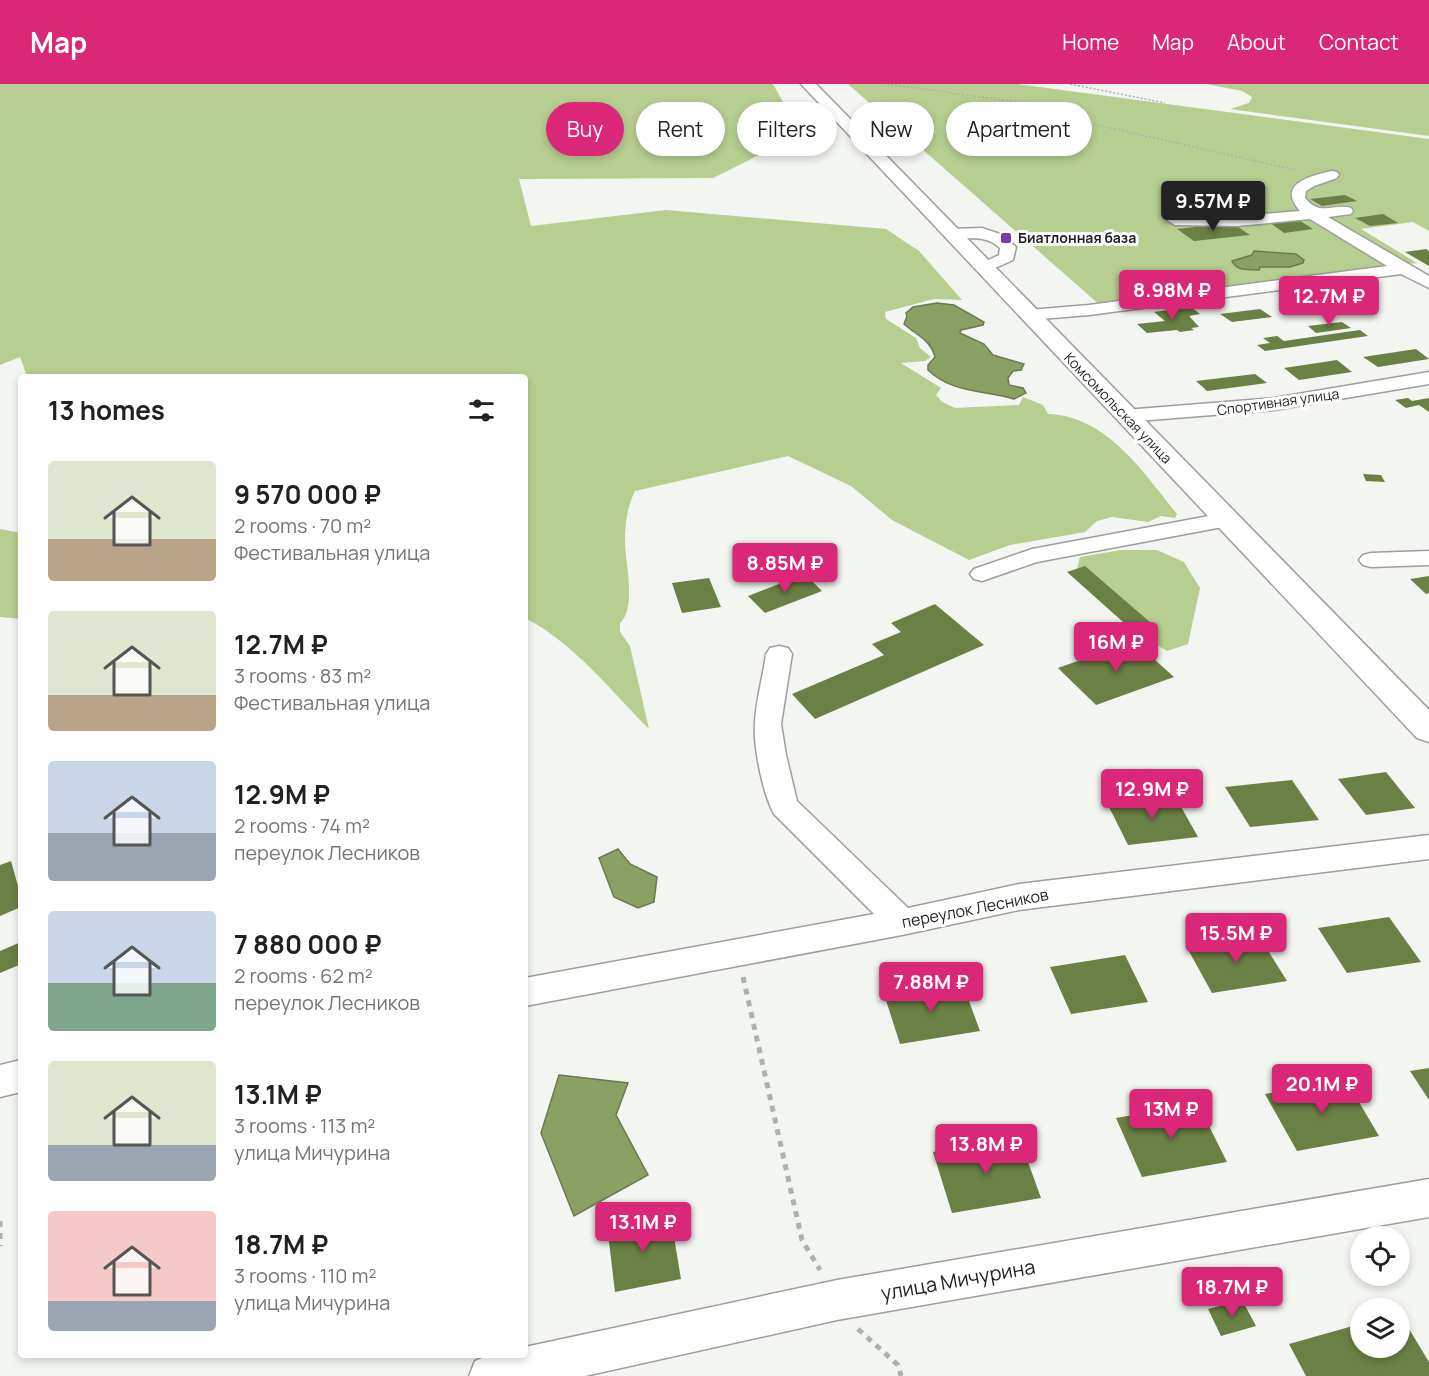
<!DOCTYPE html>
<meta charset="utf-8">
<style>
:root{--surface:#fff;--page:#f6f6f6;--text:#202124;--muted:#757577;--accent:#db2777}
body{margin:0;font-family:Manrope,sans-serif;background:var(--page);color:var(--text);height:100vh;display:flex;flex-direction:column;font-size:22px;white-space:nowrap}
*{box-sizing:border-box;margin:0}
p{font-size:20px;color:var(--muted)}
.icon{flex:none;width:33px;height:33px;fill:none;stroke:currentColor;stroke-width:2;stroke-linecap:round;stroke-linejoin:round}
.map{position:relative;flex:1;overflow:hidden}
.sheet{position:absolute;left:18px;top:290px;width:510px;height:984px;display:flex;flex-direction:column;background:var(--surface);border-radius:6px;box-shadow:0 3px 9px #0003}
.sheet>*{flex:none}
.top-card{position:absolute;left:546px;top:18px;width:570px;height:54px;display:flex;gap:12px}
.tools{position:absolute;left:1350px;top:1142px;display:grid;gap:12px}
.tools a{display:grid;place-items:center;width:60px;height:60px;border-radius:50%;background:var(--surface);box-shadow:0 3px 9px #0003;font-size:30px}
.price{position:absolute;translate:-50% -51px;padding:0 14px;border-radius:6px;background:var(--accent);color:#fff;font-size:20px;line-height:39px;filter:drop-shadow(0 2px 3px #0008)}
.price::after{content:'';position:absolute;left:50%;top:36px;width:18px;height:14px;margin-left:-9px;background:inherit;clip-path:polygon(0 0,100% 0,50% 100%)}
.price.active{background:#222;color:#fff}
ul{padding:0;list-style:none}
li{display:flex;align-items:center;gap:18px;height:150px;padding:0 30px}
li span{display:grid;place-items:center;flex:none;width:168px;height:120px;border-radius:6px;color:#555}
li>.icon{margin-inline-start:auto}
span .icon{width:72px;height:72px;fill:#fffc;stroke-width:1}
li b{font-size:26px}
h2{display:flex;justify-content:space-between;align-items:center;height:72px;padding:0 30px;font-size:26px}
.tag{padding:0 21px;border-radius:27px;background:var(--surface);box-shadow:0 3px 9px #0003;font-size:21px;line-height:54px}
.tag.active{background:var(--accent);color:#fff}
header{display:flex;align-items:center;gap:36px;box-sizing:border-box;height:84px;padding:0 30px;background:var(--accent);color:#fff}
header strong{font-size:28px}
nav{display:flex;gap:33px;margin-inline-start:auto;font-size:21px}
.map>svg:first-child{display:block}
</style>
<header>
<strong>Map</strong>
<nav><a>Home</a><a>Map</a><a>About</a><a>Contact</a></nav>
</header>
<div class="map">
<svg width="1429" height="1292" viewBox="0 0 1429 1292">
<rect width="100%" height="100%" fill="#f3f5f1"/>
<g fill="#b6ce90">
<path d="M0,0H773L801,50L713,94L519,95L531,142L666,126L886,145L919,167L962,216L934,215L885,228L886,235L916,254L920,264L931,273L925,277L901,279L941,304L936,311L942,318L955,324L1019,321L1023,313L1043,321L1048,330C1107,332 1143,388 1177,430L1175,434L1161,432L1148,438L1112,433L1097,437L1085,448L1010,461L969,476L892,436L851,402L788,372L635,407C627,423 625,439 625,457C625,479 637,523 620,539V548L630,562L649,645C611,607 573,558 525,534V292H27L20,273L0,281Z"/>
<path d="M848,0H1017L1429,55V147L1413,138L1361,145L1417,179L1101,222Z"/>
<path d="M1206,0H1429V52L1230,25L1249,19L1252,13L1242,7Z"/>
<path d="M0,445L21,449V535L0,533Z"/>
<path d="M1121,466H1157L1184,478L1200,504L1188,560L1167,567L1132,546L1150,539L1077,485L1080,473Z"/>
</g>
<g fill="#8ba164" stroke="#6b7a4f" stroke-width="1.5">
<path d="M1254,167L1296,170L1304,176L1303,179L1290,183H1260L1259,186C1248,185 1237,188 1232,177L1252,171Z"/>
<path d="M937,219L954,221L984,238L983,241L961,246L960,249L984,260L993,271L1024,280L1021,286L1013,287L1008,294L1009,301L1023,304L1026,309L1014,315C983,306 952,309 928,286V281L935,273C931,256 916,251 904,240L907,232L906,229L913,223Z"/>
<path d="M618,765L630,780L657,793L654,818L638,824L614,813L599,774Z"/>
<path d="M559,991L628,999L616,1031L648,1091L574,1132L541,1049Z"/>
</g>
<g fill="#6b8045">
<path d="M1345,111L1357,117L1322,122L1310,115Z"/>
<path d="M1383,130L1398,139L1370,142L1355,134Z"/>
<path d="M1297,135L1313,145L1284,149L1269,138Z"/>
<path d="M1232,139L1250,151L1194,157L1177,145Z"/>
<path d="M1426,165L1429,167V182L1405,168Z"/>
<path d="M1333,214L1340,219L1332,220L1336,223L1299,227L1288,219Z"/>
<path d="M1191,223L1200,230L1189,232L1199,243L1191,244L1194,246L1180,248L1177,246L1147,249L1137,240L1165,237L1154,228Z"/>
<path d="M1260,225L1272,233L1232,238L1220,230Z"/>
<path d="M1342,238L1351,244L1316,249L1308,242Z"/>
<path d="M1360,246L1368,252L1265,267L1257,261L1270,259L1263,254L1277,252L1284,257Z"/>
<path d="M1416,265L1429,275L1378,283L1363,273Z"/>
<path d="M1337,276L1352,288L1299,296L1284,284Z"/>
<path d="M1255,290L1267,299L1207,307L1196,297Z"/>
<path d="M1408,314L1412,317L1429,314V328L1419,321L1406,324L1395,316Z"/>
<path d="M1363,390L1381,391L1385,398L1366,397Z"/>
<path d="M1085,482L1151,539L1132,546L1067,488Z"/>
<path d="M805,490L822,507L765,529L748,512Z"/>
<path d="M1429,492V509L1426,510L1410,495Z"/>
<path d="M709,494L721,523L682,529L672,499Z"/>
<path d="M935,520L984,561L815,635L792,610L884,571L872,560L901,548L891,539Z"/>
<path d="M1134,557L1174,593L1096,621L1058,584Z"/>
<path d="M1386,688L1415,724L1366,731L1338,695Z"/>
<path d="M1292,696L1319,736L1250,743L1225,703Z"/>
<path d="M1175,712L1198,753L1128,761L1107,719Z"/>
<path d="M11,777L21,813V823L0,832V781Z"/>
<path d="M1389,833L1421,878L1347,889L1318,844Z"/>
<path d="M1259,852L1287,897L1212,909L1186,862Z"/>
<path d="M21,858V885L19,881L0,889V867Z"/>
<path d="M1125,871L1148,918L1071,930L1050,883Z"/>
<path d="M962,898L980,947L900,960L884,910Z"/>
<path d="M1429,984V1016L1410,987Z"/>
<path d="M1346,996L1379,1052L1297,1067L1265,1010Z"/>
<path d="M1198,1020L1227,1078L1142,1093L1116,1034Z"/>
<path d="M1019,1053L1041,1114L952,1129L933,1068Z"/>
<path d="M670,1129L681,1195L615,1208L607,1141Z"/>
<path d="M1242,1216L1256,1242L1221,1252L1208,1225Z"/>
<path d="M1400,1230L1429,1278V1292H1306L1289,1260L1360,1240V1263H1400Z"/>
</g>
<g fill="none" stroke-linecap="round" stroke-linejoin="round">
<defs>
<g id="minor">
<path d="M1332,87L1337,88L1339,91L1337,94L1314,102L1306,107L1305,114C1321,133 1332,119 1351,124L1353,127L1351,130L1328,133L1429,192V204L1401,190L1089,231L1029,236L1023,235L1020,231L1023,227L1029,226L1089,221L1387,182L1310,135L1237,142L1175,141L1167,136L1175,131L1237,132L1300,127C1276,100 1310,92 1332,87Z"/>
<path d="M982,144L1000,150L1016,163L1013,176L984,189L976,184L978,181L999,171L1000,164C980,145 954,162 943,150L951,145Z"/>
<path d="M1429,288V300L1274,326L1125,338L1118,336L1115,332L1118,328L1125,326L1274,314Z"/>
<path d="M1225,429L1233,431L1236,436L1233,441L1037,478L982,497L974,495L970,490L974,485L1032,465Z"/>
<path d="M1429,467V481L1371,483L1363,481L1359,476L1363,471L1371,469Z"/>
<path d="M779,562L788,564L792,570L781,640L786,671L797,717L908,824L1019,800L1429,751V775L1019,826L902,851L525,922V894L874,830L774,730C763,710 753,662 755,639C756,616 763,593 766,570L770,564Z"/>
<path d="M21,976V1008L0,1013V981Z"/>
<path d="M1429,1095V1133L837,1236L585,1292H469L475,1277L492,1270H525V1263L837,1196Z"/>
</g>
<path id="major" d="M801,0H816L1429,626V658L1417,654Z"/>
</defs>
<use href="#minor" stroke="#9d9f9b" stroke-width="3"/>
<use href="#major" stroke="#9d9f9b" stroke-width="3"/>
<g stroke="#aeb0ac" stroke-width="1.5" stroke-dasharray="2 2" stroke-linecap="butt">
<path d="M887,0L1019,18L1089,39L1295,86"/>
<path d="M1070,0L1165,19"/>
</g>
<g stroke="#aeb0ac" stroke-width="5" stroke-dasharray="6 6" stroke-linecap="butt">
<path d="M743,893L802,1156L820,1186"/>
<path d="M0,1137V1162"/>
<path d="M858,1245L898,1281L901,1292"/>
</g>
<use href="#minor" fill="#fff" fill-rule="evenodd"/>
<use href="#major" fill="#fff" fill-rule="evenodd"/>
</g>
<rect fill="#783aaf" stroke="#fff" stroke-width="2" x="1000" y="148" width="12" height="12" rx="3"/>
<g text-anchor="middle" stroke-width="6" stroke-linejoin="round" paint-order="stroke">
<g font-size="14" font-weight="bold" fill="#1f201e" stroke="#fff" text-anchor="start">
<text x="1018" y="159">Биатлонная база</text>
</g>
<g font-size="14" fill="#1f201e" stroke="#fff">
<text transform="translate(1278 318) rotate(-8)" y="5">Спортивная улица</text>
<text transform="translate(1118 324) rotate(46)" y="5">Комсомольская улица</text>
</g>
<g font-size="16" fill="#1f201e" stroke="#fff">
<text transform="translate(975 824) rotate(-11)" y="6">переулок Лесников</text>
</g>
<g font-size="20" fill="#1f201e" stroke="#fff">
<text transform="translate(958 1196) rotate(-10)" y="7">улица Мичурина</text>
</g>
</g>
</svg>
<div class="tools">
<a><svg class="icon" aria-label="locate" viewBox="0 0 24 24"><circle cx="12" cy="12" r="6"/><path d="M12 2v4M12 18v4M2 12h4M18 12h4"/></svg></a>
<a><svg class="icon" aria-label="layers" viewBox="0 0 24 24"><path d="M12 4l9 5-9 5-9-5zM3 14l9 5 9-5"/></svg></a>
</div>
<b class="price active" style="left:1213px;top:148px">9.57M ₽</b>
<b class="price" style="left:1172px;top:237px">8.98M ₽</b>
<b class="price" style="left:1329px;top:243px">12.7M ₽</b>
<b class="price" style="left:785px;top:510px">8.85M ₽</b>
<b class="price" style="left:1116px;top:589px">16M ₽</b>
<b class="price" style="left:1152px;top:736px">12.9M ₽</b>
<b class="price" style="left:1236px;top:880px">15.5M ₽</b>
<b class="price" style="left:931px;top:929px">7.88M ₽</b>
<b class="price" style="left:1322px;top:1031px">20.1M ₽</b>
<b class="price" style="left:1171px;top:1056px">13M ₽</b>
<b class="price" style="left:986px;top:1091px">13.8M ₽</b>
<b class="price" style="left:643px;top:1169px">13.1M ₽</b>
<b class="price" style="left:1232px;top:1234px">18.7M ₽</b>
<div class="top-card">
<a class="tag active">Buy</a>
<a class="tag">Rent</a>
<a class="tag">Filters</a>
<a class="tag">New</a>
<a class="tag">Apartment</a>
</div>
<section class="sheet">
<h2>13 homes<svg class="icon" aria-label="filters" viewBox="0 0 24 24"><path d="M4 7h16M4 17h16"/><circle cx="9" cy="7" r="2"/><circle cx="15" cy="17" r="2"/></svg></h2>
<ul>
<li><span style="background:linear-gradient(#dfe7d0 65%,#b9a48a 0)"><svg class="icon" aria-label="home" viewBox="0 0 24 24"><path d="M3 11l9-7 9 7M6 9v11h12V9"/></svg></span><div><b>9 570 000 ₽</b><p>2 rooms · 70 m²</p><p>Фестивальная улица</p></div></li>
<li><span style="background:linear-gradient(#dfe7d0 70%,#b9a48a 0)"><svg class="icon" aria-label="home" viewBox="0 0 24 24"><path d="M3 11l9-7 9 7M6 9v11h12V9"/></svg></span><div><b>12.7M ₽</b><p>3 rooms · 83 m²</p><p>Фестивальная улица</p></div></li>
<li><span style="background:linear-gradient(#c9d6e8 60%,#9aa5b1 0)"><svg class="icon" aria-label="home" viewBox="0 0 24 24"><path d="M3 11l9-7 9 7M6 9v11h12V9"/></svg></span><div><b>12.9M ₽</b><p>2 rooms · 74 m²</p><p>переулок Лесников</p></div></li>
<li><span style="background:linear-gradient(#c9d6e8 60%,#7fa58c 0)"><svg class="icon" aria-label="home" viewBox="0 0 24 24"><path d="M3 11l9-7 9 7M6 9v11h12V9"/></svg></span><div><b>7 880 000 ₽</b><p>2 rooms · 62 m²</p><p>переулок Лесников</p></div></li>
<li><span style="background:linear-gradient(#dfe7d0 70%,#9aa5b1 0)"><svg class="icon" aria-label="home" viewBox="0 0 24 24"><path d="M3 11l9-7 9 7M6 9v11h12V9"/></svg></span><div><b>13.1M ₽</b><p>3 rooms · 113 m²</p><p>улица Мичурина</p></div></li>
<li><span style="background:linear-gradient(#f6c9c9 75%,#9aa5b1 0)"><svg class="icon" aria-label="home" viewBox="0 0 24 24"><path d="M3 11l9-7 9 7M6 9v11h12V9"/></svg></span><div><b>18.7M ₽</b><p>3 rooms · 110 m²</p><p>улица Мичурина</p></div></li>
</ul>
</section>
</div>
